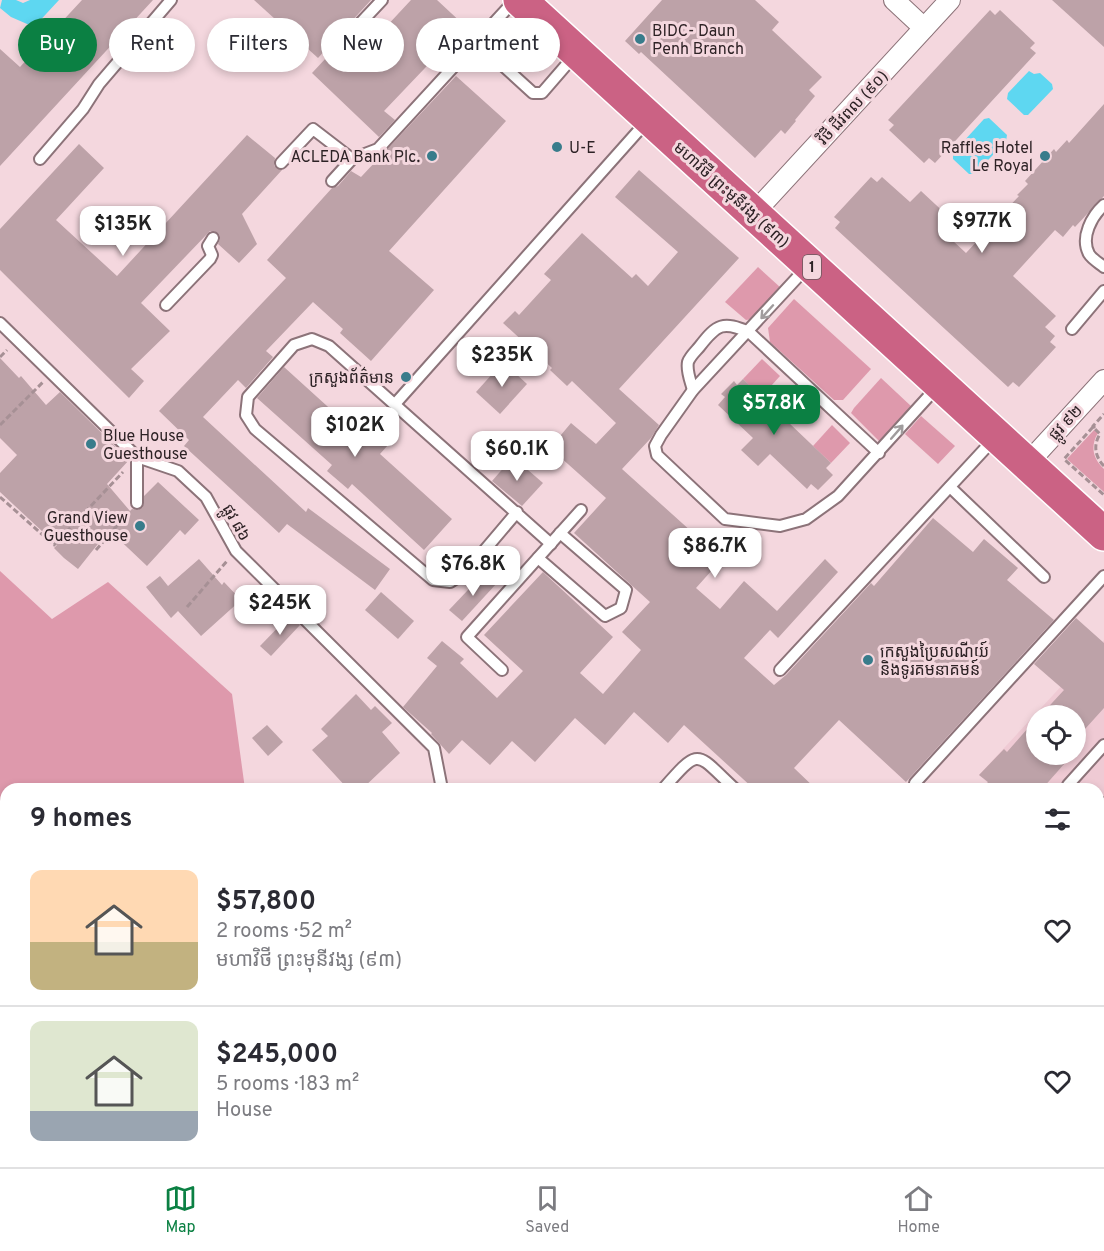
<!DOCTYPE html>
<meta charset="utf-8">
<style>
:root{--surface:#fff;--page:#f7f7f7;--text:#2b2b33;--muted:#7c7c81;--line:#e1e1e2;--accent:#0b8043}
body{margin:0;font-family:Overpass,"Noto Sans Khmer",sans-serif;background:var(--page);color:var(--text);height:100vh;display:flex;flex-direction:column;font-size:22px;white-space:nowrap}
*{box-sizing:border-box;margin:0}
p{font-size:20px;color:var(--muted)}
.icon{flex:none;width:33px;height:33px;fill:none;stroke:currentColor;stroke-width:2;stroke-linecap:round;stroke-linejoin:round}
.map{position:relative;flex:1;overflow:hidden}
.drawer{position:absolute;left:0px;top:783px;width:1104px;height:384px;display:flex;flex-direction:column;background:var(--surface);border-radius:18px 18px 0 0;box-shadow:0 3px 9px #0003}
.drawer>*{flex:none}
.guide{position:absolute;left:18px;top:18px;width:600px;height:54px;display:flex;gap:12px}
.controls{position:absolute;left:1026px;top:705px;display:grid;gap:12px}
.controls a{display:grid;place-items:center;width:60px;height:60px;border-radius:50%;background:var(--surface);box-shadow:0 3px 9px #0003;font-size:30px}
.price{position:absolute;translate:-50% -51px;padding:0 14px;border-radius:12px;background:#fff;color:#222;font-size:20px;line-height:39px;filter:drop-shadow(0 2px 3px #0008)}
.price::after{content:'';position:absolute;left:50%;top:36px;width:18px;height:14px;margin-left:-9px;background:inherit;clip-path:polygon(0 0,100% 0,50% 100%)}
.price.on{background:var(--accent);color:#fff}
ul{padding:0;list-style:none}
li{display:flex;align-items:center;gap:18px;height:150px;padding:0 30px}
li+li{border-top:2px solid var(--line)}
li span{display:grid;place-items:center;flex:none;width:168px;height:120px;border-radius:12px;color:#555}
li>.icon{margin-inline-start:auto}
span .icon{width:72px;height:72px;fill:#fffc;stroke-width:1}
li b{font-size:26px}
h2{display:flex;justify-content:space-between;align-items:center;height:72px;padding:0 30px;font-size:26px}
.pill{padding:0 21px;border-radius:27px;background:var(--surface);box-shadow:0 3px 9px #0003;font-size:21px;line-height:54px}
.pill.on{background:var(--accent);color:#fff}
.dock{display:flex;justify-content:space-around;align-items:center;height:84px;border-top:2px solid var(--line);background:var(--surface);font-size:16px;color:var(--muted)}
.dock a{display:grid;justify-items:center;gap:3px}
.dock .on{color:var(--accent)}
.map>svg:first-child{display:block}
</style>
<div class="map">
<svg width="1104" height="1167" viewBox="0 0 1104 1167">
<rect width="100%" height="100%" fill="#f4d7de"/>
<path fill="#efcad4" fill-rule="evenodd" d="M1104,640V889L1098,883V789H995L979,775ZM1036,716H1076V754H1036Z"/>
<g fill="#de99ac">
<path d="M758,267L781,288L753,319L746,320L725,302Z"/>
<path d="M794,299L871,369L843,400H834L770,342L768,328Z"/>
<path d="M762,359L780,376L761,397L743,379Z"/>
<path d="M881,378L912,407L880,442L851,413L854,408Z"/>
<path d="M921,416L955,446L938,464L905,434Z"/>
<path d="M832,425L850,443L831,463L813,446Z"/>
<path d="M1094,430L1098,433C1090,446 1093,459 1104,469V492L1067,459Z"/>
<path d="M0,571L52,619L108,582L232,694L245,789H6V922L0,916Z"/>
<path d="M180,1161H428L434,1167H173Z"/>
</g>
<g fill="#5ed7f1">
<path d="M2,0H16L23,3L30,0H59L34,27L11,17L0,8Z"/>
<path d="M1029,71L1034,74L1040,73L1052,84L1053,89L1028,115H1024L1007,99L1008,93Z"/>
<path d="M989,118L1007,135L1006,141L975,174H969L953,159V153L984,119Z"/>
</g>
<g fill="#bda2a8">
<path d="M82,0H153L0,166V49L20,67Z"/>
<path d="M254,0H371L318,58Z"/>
<path d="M411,0H437L465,26L384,111L395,120L379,137L312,73L327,57L344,72Z"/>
<path d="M662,0H755L779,22L772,30L822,77L809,90L815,96L795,120L796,121L785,134L781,130L755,158L641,52L639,54L625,41Z"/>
<path d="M1052,0H1104V47Z"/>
<path d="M990,10L995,15L1000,10L1035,43L1030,48L1036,53L935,163L929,158L924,163L889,130L894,125L888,120Z"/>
<path d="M456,76L506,121L389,251L434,290L371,361L340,333L343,329L313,302L266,351L273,357L246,388L238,380L203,417L306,512L308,508L390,569L375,590L287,524L279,533L184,446L189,440L159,411L286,278L267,260L332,188L338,186L351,171L361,177Z"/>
<path d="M1104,104V196L1075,227L1073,225L1063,237L1055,230L1013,276L1056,316L1045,327L1055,336L1050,342L1056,347L1019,387L1013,382L1008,387L835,228L840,222L834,217L871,177L877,182L882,177L910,202L921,191L949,217L939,228L966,253L1019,196L1017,195L1028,184L1025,181L1054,149L1056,152L1067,140L1069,143Z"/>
<path d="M247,135L275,158L274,166L282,170L242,214L257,244L239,263L218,244L220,239L219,234L214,231H210L141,303L170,331L131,369L144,381L129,398L0,270V229L79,144L104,168L56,220L117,276Z"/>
<path d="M639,170L739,258L619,389L659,425L651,438L622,469L722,559L696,588L720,609L744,581L777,611L825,559L838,572L778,638L770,630L744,658L774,685L786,675L871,583L874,586L933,518L973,552L984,539L1018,568L1007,580L1054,620L906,782L839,720L794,768L816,789H754L684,725L668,743L634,712L605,745L575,718L535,762L512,741L490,765L462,740L449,754L431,734L432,733L403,707L437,666L427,658L442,641L464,659L460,663L497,698L523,671L484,635L543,572L613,637L580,673L603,694L641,650L622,632L650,602L574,533L606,498L550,448L571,423L596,444L616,423L572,381L567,386L550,370L552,368L503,323L515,311L519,315L551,280L544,274L582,233L632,278L636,274L648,286L678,252L615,197Z"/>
<path d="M0,358L19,378L21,376L46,405L60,392L129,460L107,484L130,511L132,509L138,510L143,507L144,496L158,482L199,520L185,535L180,530L147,566L109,530L78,569L64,558L54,548L57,545L0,492V473L17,455L0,438Z"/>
<path d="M503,362L527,384L500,414L476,392Z"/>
<path d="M284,367L359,435L367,427L388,445L380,454L452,519L424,550L352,484L348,489L327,471L332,465L257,398Z"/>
<path d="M743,379L831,463L826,468L833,475L818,490L811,484L807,489L770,454L758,466L741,450L753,438L718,405L725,397L721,394L734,381L737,385Z"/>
<path d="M513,457L543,483L522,506L492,481Z"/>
<path d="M199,559L222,585L224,582L241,600L201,636L178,611L171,618L146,587L160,576L168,586Z"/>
<path d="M485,572L497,583L462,621L449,610Z"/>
<path d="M381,592L414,621L398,639L365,610Z"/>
<path d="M290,615L300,625L271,656L260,646Z"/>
<path d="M1076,618L1104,643V708L1076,739V716H1040L1064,690L1034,664Z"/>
<path d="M356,694L371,710L375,706L392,723L382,732L400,753L362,789H348L312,750L328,736L321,729Z"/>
<path d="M1036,719V754H1073L1042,789H982L988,782L979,775L1004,749L1007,752Z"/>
<path d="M267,725L283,742L268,756L252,738Z"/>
</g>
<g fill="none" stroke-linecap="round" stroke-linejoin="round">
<defs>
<g id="lane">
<path d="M477,42L533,93H542L574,56"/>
<path d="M337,48L382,0"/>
<path d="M40,159L83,109L99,84L171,0"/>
<path d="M281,163L313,129L352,159"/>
<path d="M332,181L352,159L378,149L515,0"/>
<path d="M1104,205C1092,216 1080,237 1089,254C1092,259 1099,263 1104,267"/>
<path d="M807,267L693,390L661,435L655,446L657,455L725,519L780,526L806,519L838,496L938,386"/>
<path d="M166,305L210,259L212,255L208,246L213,238"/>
<path d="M0,323L137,457L178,471L206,497L236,551L434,748L442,789"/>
<path d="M1072,329L1104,291"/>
<path d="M693,390C691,382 686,371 688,362C690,356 697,350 700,346C717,324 723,321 749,332L879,453"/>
<path d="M395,404L648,120"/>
<path d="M950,487L1044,577"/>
<path d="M137,503V457"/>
<path d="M517,512L467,571L450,582L433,580L255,429L246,415L248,397L294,345L312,339L329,346L551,544"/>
<path d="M538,558L605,616L621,608L626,590L560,533"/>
<path d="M502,670L467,637L581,510"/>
<path d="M780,670L994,439"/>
<path d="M915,783L1104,576"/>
<path d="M663,789C701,746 695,752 735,789"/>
<path d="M1069,789L1068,785L1104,745"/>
<path d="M1098,810L1104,803"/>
<path d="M1098,820L1104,826"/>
<path d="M1098,915L1104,920"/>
<path d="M1098,944L1104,950"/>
<path d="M0,1019L6,1014"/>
<path d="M1098,1038L1104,1034"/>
<path d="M1098,1098L1104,1092"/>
<path d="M509,1161L516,1167"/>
<path d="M818,1161L825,1167"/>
<path d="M58,1167L64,1161"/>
<path d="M145,1167L151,1161"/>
<path d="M675,1167L680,1161"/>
<path d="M852,1167L858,1161"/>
<path d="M930,1167C943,1161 956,1159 969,1167"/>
<path d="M987,1167L993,1161"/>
<path d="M1031,1167L1036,1161"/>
</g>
<g id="street">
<path d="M894,0L924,28"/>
<path d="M753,214L950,0"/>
<path d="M1027,464L1104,380"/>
</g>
<path id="highway" d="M520,0L1104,534"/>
</defs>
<use href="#lane" stroke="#8c7379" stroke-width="14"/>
<use href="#street" stroke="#8c7379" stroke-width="22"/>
<use href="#highway" stroke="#fff" stroke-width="36"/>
<g stroke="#a69095" stroke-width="3" stroke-dasharray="6 3" stroke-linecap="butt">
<path d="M0,357L7,350"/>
<path d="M0,425L43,382"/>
<path d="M1095,428L1093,426L1104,414"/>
<path d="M1104,466C1095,457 1093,445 1100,434L1093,427L1064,459L1104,495"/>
<path d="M0,497L54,545L123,472"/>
<path d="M96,550L128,513"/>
<path d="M187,607L227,561"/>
</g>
<use href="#lane" stroke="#fff" stroke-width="10"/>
<use href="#street" stroke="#fff" stroke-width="20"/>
<use href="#highway" stroke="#cb6284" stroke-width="33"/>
</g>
<defs><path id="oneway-shaft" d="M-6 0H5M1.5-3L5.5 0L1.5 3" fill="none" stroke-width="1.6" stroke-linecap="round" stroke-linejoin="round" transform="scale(1.5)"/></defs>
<g stroke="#a09c9d">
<use href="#oneway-shaft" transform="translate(767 312) rotate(132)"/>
<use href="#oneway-shaft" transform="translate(897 432) rotate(-49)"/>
</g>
<g fill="#387c8b" stroke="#f4d7de" stroke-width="2">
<circle cx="640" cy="39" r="6"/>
<circle cx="557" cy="147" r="6"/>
<circle cx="432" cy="156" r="6"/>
<circle cx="1045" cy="156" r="6"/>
<circle cx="406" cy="377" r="6"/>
<circle cx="91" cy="444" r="6"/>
<circle cx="140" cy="526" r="6"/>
<circle cx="868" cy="660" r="6"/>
</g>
<g text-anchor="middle" stroke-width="6" stroke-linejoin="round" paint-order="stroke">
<rect fill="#f4d7de" stroke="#69585c" stroke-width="1.5" x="803" y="255" width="18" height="24" rx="4.5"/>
<g font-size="15" font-weight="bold" fill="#2d2225">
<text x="812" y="272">1</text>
</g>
<g font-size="16" fill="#2d2225" stroke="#f4d7de" text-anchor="start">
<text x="652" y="36">BIDC- Daun<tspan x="652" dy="18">Penh Branch</tspan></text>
<text x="569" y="153">U-E</text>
<text x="1033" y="153" text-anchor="end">Raffles Hotel<tspan x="1033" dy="18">Le Royal</tspan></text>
<text x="420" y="162" text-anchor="end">ACLEDA Bank Plc.</text>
<text x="394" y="383" text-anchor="end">ក្រសួងព័ត៌មាន</text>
<text x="103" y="441">Blue House<tspan x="103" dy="18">Guesthouse</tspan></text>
<text x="128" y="523" text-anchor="end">Grand View<tspan x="128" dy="18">Guesthouse</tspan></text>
<text x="880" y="657">ក្រសួងប្រៃសណីយ៍<tspan x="880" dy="18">និងទូរគមនាគមន៍</tspan></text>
</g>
<g font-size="16" fill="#2d2225" stroke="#f4d7de">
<text transform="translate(852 107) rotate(-47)" y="6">វិថី ជីវពល (៩០)</text>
<text transform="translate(732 194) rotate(42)" y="6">មហាវិថី ព្រះមុនីវង្ស (៩៣)</text>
<text transform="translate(1065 422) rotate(-47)" y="6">ផ្លូវ ៩២</text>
<text transform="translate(237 522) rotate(60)" y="6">ផ្លូវ ៨៦</text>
</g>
</g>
</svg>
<div class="controls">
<a><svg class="icon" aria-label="locate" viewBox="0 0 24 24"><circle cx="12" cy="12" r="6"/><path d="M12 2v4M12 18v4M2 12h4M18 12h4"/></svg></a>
</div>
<b class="price" style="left:982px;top:254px">$97.7K</b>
<b class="price" style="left:123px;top:257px">$135K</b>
<b class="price" style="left:502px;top:388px">$235K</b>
<b class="price on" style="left:774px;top:436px">$57.8K</b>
<b class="price" style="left:355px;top:458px">$102K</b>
<b class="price" style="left:517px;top:482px">$60.1K</b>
<b class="price" style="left:715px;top:579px">$86.7K</b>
<b class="price" style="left:473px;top:597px">$76.8K</b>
<b class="price" style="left:280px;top:636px">$245K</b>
<div class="guide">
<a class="pill on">Buy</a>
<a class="pill">Rent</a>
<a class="pill">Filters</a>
<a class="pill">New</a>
<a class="pill">Apartment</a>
</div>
<section class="drawer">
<h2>9 homes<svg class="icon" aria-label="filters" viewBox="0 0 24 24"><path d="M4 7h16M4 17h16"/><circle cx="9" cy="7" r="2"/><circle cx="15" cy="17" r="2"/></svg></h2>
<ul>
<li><span style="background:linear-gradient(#ffd9b3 60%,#c2b280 0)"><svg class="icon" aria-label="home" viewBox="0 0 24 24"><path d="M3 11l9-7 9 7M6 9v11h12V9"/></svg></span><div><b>$57,800</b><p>2 rooms · 52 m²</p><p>មហាវិថី ព្រះមុនីវង្ស (៩៣)</p></div><svg class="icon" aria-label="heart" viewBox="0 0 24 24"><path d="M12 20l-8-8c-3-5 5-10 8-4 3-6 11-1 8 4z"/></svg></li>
<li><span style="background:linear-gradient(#dfe7d0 75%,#9aa5b1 0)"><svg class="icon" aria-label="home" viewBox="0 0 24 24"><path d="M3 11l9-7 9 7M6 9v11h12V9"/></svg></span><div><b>$245,000</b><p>5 rooms · 183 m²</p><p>House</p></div><svg class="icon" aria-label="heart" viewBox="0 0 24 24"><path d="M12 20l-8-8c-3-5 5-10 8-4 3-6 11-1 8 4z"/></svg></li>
</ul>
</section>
</div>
<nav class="dock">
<a class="on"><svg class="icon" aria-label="map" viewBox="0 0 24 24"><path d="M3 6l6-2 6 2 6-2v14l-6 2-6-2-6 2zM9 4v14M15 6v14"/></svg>Map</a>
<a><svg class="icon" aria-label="saved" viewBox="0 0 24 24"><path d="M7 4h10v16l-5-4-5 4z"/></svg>Saved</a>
<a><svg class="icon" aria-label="home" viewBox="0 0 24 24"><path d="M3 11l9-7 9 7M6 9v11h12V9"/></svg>Home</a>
</nav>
